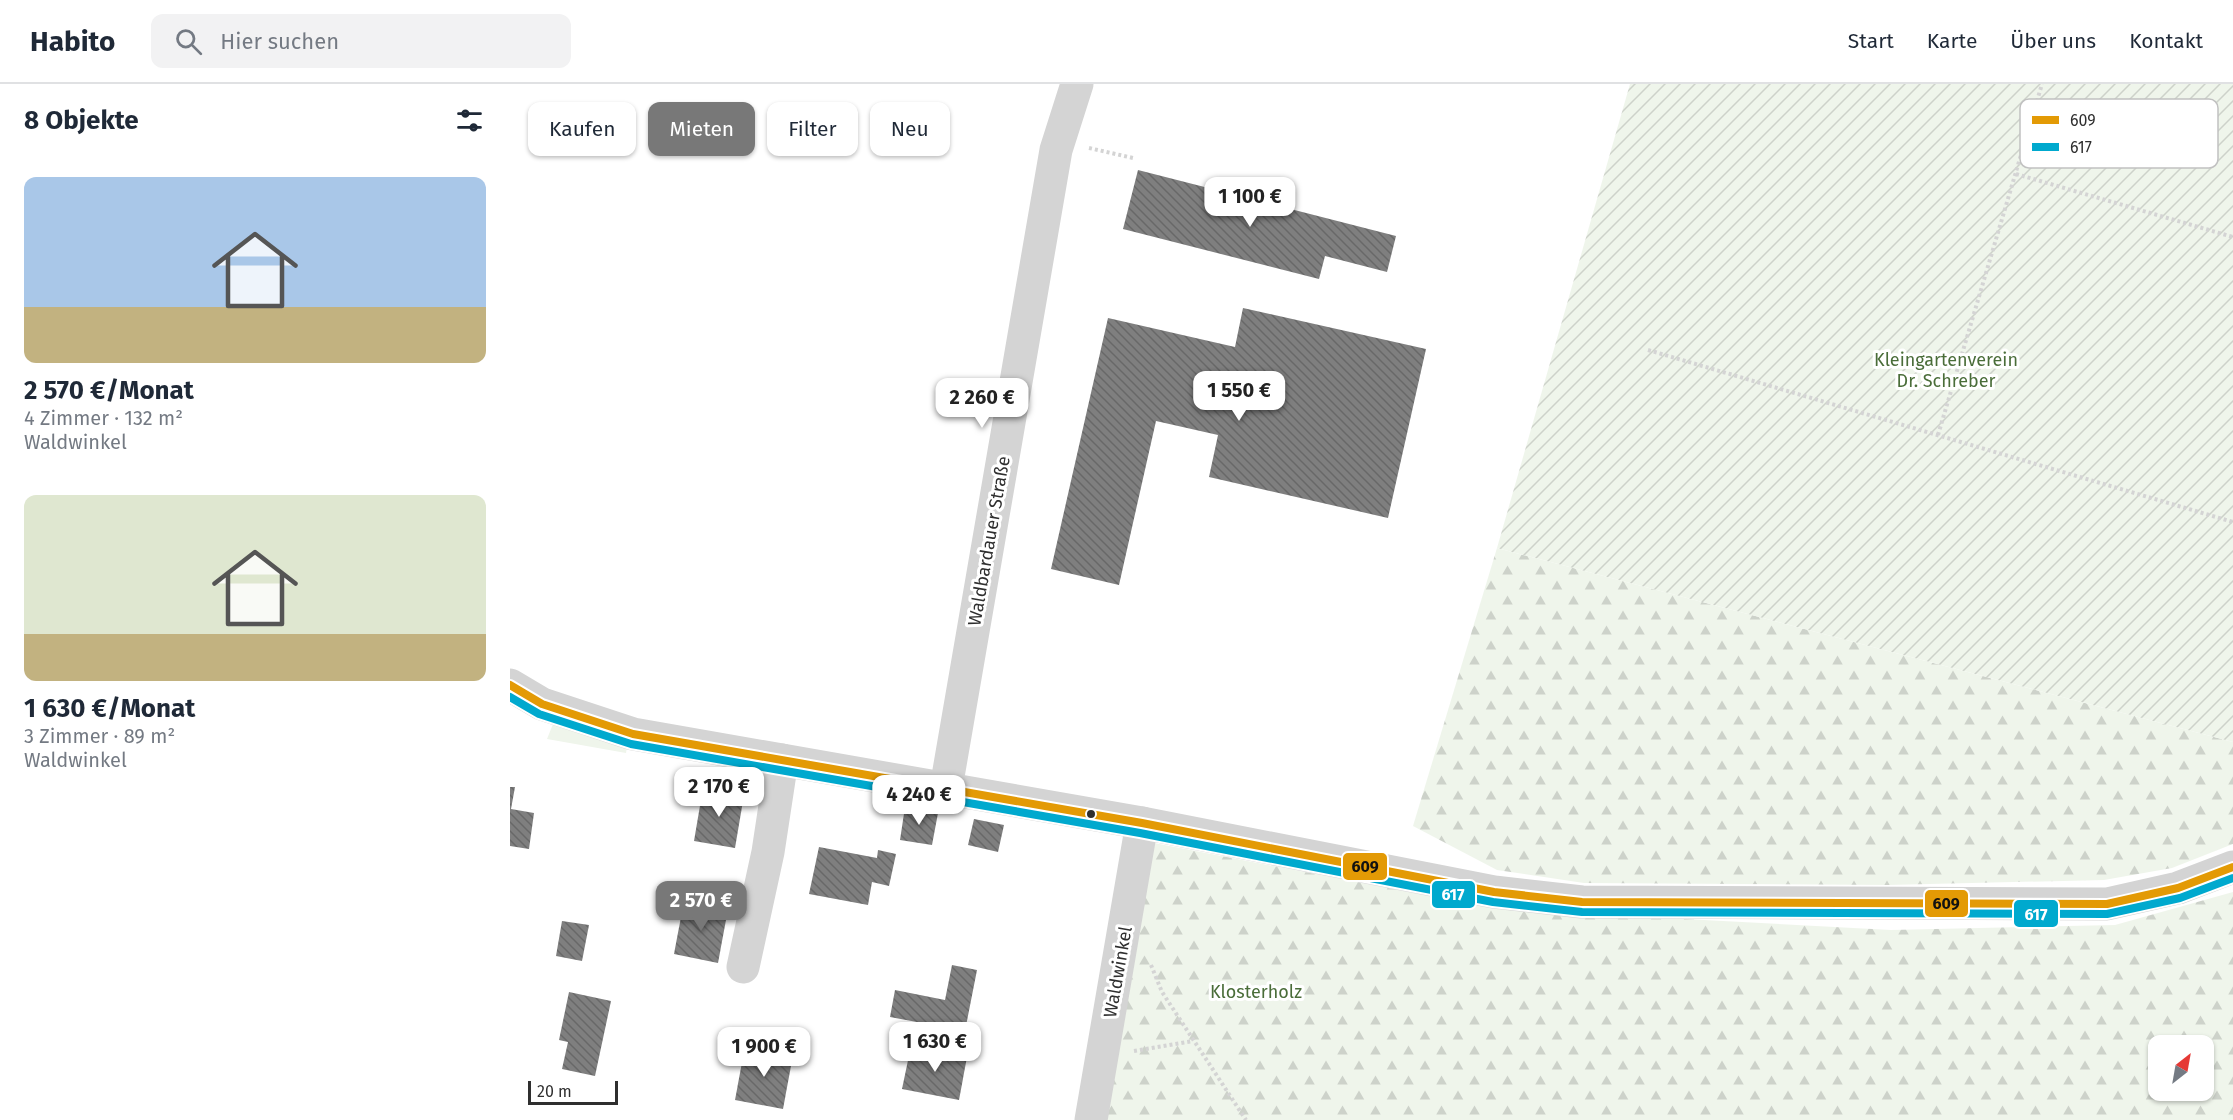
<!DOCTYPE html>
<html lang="de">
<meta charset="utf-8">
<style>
:root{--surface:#fff;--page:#f2f2f3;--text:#1f2937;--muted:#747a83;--line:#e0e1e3;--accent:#787878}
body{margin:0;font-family:"Fira Sans",sans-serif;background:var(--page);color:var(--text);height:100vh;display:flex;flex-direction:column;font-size:22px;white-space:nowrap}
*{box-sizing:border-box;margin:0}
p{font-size:20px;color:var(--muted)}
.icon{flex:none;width:33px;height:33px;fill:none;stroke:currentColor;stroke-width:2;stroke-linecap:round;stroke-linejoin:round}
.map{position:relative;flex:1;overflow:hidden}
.side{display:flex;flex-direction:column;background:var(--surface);width:510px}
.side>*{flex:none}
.banner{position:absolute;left:18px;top:18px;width:570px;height:54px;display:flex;gap:12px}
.needle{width:39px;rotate:31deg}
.controls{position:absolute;left:1638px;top:951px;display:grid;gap:12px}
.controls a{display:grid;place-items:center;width:66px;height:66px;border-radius:12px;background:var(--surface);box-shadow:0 2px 4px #0004;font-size:30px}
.scale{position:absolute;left:18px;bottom:15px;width:90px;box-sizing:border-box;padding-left:6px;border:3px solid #2f2f2f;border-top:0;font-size:16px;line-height:21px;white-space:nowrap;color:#2f2f2f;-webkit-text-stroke:4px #fff;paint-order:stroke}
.price{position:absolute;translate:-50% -51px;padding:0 14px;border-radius:12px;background:#fff;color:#222;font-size:20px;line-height:39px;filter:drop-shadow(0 2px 3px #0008)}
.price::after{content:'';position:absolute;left:50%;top:36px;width:18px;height:14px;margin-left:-9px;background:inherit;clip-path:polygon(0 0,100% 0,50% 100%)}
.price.on{background:var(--accent);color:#fff}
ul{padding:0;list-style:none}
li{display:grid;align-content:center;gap:12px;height:318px;padding:0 24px}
li span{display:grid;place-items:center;height:186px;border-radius:12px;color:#555}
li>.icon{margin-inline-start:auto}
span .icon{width:108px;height:108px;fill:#fffc;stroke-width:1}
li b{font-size:26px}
h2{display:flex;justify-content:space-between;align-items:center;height:72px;padding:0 24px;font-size:26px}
.chip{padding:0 21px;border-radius:12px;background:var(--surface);box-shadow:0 2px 4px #0004;font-size:21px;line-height:54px}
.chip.on{background:var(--accent);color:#fff}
header{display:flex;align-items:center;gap:36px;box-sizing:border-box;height:84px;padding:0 30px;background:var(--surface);border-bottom:2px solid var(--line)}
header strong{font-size:28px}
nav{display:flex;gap:33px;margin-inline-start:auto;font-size:21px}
.search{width:420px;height:54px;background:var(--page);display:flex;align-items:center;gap:15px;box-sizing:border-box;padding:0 21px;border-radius:12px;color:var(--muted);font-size:22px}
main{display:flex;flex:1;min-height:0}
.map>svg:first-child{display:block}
</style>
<header>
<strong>Habito</strong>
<div class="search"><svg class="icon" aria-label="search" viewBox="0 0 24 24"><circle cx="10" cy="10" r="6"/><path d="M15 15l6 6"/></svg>Hier suchen</div>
<nav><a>Start</a><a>Karte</a><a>Über uns</a><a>Kontakt</a></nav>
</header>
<main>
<section class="side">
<h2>8 Objekte<svg class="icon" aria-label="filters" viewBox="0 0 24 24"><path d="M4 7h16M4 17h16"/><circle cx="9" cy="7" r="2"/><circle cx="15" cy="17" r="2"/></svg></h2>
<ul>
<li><span style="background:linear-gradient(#a9c7e8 70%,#c2b280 0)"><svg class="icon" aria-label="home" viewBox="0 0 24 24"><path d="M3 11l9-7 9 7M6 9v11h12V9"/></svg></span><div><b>2 570 €/Monat</b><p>4 Zimmer · 132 m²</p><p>Waldwinkel</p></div></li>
<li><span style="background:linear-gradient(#dfe7d0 75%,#c2b280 0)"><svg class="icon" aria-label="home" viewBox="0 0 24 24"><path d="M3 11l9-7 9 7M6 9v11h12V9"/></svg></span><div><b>1 630 €/Monat</b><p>3 Zimmer · 89 m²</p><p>Waldwinkel</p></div></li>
</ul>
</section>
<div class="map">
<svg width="1723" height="1036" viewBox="0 0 1723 1036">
<defs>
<pattern id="forest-firs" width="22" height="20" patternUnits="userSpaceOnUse" patternTransform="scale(1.5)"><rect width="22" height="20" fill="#eff5eb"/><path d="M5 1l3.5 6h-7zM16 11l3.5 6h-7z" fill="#cdd2ca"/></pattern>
<pattern id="garden-furrows" width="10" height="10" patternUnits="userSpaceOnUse" patternTransform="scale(1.5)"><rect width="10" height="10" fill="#eff5eb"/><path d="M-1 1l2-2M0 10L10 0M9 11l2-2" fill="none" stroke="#cdd2ca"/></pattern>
<pattern id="building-back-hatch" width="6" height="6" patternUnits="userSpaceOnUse" patternTransform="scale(1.5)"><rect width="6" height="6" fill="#7f7f7f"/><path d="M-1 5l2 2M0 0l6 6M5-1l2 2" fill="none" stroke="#686868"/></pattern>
</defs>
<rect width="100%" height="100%" fill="#fff"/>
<path fill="#eff5eb" d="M43,640L117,663L116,669L37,655Z"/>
<g fill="url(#forest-firs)" fill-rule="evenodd">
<path d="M987,464L1723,658V760L1662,784L1594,796L1378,801L1074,799L987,786L903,742Z"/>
<path d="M639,758L987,825L1381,846L1605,841L1723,808V1036H589ZM1648,962H1694V1006H1648Z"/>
</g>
<path fill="url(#garden-furrows)" d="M1120,0H1723V658L987,464Z"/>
<g fill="url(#building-back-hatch)">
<path d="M628,86L886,152L877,188L815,172L809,195L613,145Z"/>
<path d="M733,224L916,265L878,434L699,393L708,351L646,337L609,501L541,485L598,234L725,263Z"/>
<path d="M0,703H5L1,725L24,729L19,765L0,762Z"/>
<path d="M193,704L234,711L225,764L184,757Z"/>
<path d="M395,723L428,729L422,761L390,756Z"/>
<path d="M464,735L494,741L488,768L458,761Z"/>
<path d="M309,763L367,774L368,766L386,770L379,802L362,798L358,821L299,810Z"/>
<path d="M174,817L218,825L208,879L164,870Z"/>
<path d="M52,837L79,841L72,877L46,872Z"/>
<path d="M442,881L467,886L455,947L380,933L385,906L435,916Z"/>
<path d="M59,908L101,917L85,992L52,985L58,958L49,956Z"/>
<path d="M235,962L283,971L273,1025L225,1016Z"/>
<path d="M401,962L457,973L449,1016L392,1005Z"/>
</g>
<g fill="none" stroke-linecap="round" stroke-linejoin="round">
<g stroke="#d4d4d4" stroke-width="4" stroke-dasharray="3 3" stroke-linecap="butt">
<path d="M579,64L623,74"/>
<path d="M1506,90L1723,153"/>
<path d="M1138,266L1723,438"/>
<path d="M1428,351L1532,0"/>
<path d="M641,881L652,908L736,1036"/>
<path d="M624,967L683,957"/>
</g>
<g stroke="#d4d4d4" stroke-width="33">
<path d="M0,601L32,620L123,650L632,739L984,808L1072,818L1597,820L1668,804L1723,783"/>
<path d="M436,704L546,66L567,0"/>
<path d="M233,883L258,768L272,676"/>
<path d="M581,1036L632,739"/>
</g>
<defs>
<path id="bus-1" d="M0,601L32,620L123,650L632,739L984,808L1072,818L1597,820L1668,804L1723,783"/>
<path id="bus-2" d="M0,613L29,630L121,660L630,749L983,818L1072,828L1597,830L1670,814L1723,794"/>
</defs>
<use href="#bus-1" stroke="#fff" stroke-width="12"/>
<use href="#bus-2" stroke="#fff" stroke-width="12"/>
<use href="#bus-1" stroke="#e39a05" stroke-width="8"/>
<use href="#bus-2" stroke="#00a9ce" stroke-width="8"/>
</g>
<circle fill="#2f2f2f" stroke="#fff" stroke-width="2" cx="581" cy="730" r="5"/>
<g text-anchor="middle" stroke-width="6" stroke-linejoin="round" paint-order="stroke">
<g font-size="18" fill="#4a6d39" stroke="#fff">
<text x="1436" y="282">Kleingartenverein<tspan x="1436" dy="21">Dr. Schreber</tspan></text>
<text x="746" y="914">Klosterholz</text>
</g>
<g font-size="18" fill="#2f2f2f" stroke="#fff">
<text transform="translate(479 457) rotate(-80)" y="6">Waldbardauer Straße</text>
<text transform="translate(608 888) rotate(-80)" y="6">Waldwinkel</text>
</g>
</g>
<rect x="1510" y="15" width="198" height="69" rx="9" fill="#fff" stroke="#c1c1c1" stroke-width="1.5"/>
<rect x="1522" y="32" width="27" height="8" fill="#e39a05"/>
<rect x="1522" y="59" width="27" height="8" fill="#00a9ce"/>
<g font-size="16" fill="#2f2f2f">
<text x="1560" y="42">609</text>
<text x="1560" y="69">617</text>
</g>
<g stroke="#fff" stroke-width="2">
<rect x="832" y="768" width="46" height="29" rx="6" fill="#e39a05"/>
<rect x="921" y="796" width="45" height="29" rx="6" fill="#00a9ce"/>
<rect x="1414" y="805" width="45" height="29" rx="6" fill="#e39a05"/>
<rect x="1503" y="815" width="46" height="29" rx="6" fill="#00a9ce"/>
</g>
<g font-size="16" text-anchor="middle" font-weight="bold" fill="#fff">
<text x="943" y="816">617</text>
<text x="1526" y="836">617</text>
</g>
<g font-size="16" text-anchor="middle" font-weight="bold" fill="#111">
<text x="855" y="788">609</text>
<text x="1436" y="825">609</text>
</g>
</svg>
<div class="controls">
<a><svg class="needle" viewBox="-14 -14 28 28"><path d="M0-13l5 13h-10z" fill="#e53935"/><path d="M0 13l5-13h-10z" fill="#747a83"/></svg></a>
</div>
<div class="scale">20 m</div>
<b class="price" style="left:740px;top:144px">1 100 €</b>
<b class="price" style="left:729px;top:338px">1 550 €</b>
<b class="price" style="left:472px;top:345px">2 260 €</b>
<b class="price" style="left:209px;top:734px">2 170 €</b>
<b class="price" style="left:409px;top:742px">4 240 €</b>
<b class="price on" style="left:191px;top:848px">2 570 €</b>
<b class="price" style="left:425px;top:989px">1 630 €</b>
<b class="price" style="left:254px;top:994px">1 900 €</b>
<div class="banner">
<a class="chip">Kaufen</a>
<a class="chip on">Mieten</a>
<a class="chip">Filter</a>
<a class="chip">Neu</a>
</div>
</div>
</main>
